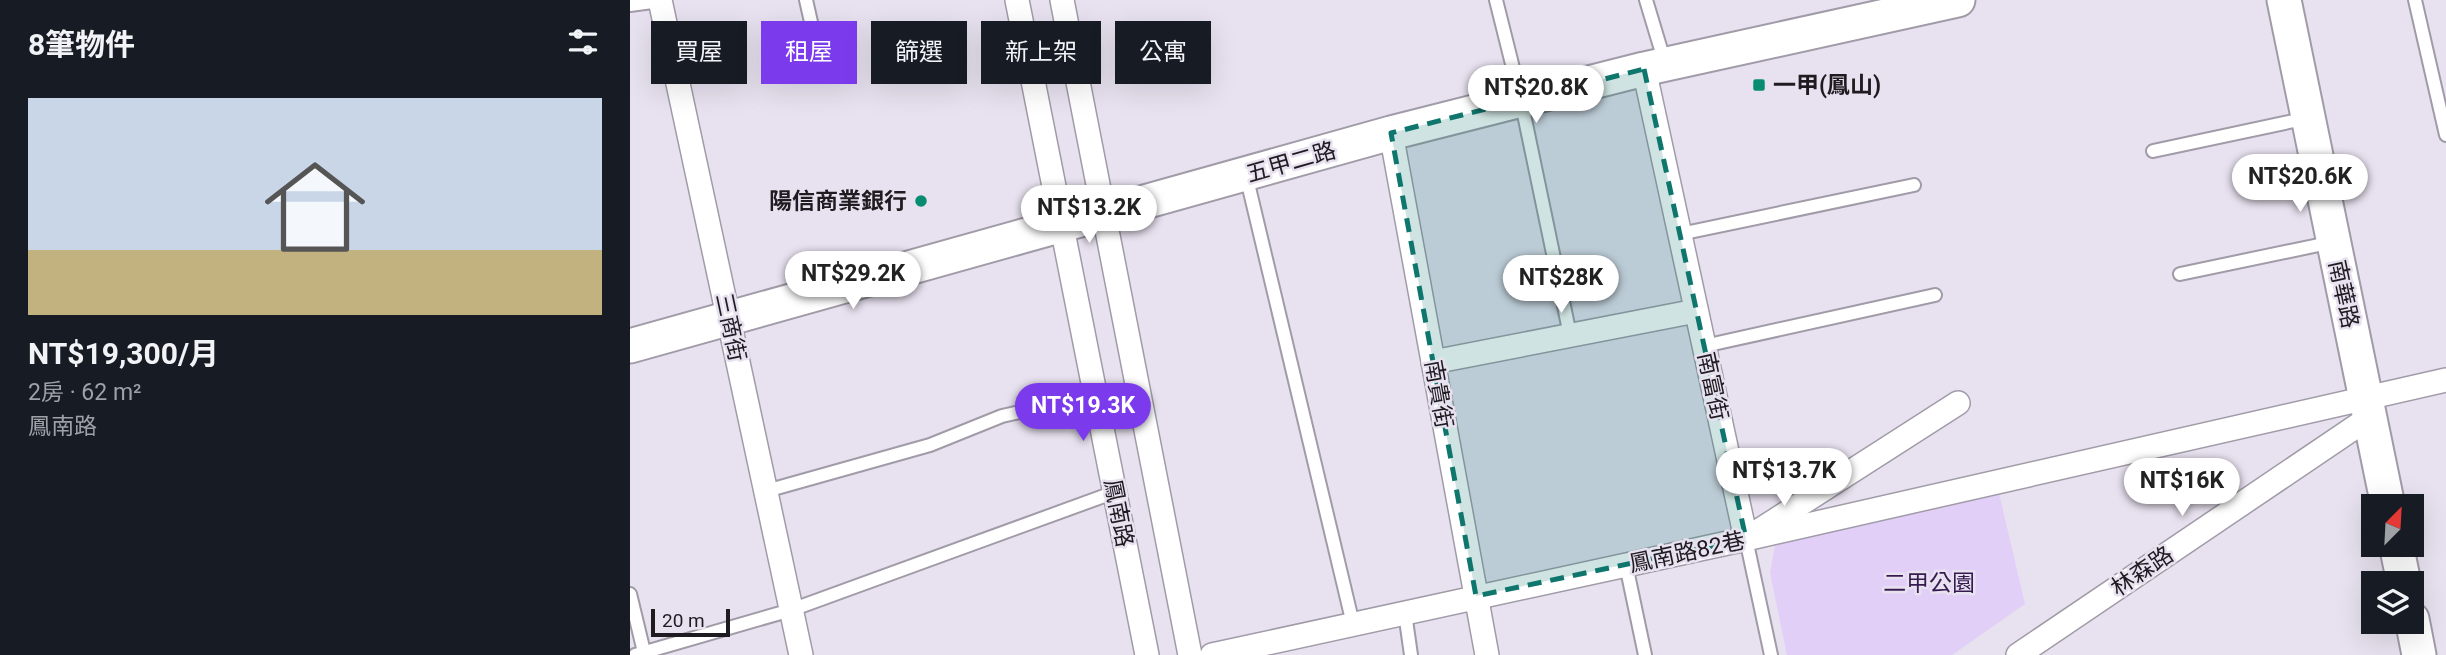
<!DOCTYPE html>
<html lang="zh-TW">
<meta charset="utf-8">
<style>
:root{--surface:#171b24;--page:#242831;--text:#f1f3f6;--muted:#9ea1a6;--accent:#7c3aed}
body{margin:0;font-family:Roboto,"Noto Sans TC",sans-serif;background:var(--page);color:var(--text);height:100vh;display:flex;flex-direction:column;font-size:26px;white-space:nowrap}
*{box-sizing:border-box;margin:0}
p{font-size:23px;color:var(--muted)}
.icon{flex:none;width:38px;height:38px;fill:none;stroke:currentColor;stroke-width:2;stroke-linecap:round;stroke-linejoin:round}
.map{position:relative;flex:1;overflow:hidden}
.sheet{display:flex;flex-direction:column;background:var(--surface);width:630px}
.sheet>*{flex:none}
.guide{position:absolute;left:21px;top:21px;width:665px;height:63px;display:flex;gap:14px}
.needle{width:46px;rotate:24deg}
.fabs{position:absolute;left:1731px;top:494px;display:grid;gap:14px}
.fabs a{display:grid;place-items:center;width:63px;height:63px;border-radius:0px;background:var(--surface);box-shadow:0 7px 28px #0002;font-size:35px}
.scale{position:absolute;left:21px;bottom:18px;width:79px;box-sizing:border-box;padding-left:7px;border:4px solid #1e1c21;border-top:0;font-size:19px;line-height:24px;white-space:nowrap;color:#1e1c21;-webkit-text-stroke:5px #e8e2f0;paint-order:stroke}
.price{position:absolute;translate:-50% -60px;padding:0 16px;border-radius:24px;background:#fff;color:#222;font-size:23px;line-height:46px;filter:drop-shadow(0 2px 4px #0008)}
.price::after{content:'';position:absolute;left:50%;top:42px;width:21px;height:16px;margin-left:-10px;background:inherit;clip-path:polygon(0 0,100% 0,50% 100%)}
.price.active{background:var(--accent);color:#fff}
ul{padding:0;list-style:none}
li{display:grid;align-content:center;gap:14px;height:371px;padding:0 28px}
li span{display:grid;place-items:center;height:217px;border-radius:0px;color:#555}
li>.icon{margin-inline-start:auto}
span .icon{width:126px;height:126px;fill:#fffc;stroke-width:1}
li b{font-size:30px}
h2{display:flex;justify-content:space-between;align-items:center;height:84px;padding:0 28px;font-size:30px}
.tag{padding:0 24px;border-radius:0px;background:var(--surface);box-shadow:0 7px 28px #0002;font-size:24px;line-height:63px}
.tag.active{background:var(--accent);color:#fff}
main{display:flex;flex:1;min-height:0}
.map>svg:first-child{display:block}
</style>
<main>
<section class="sheet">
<h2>8筆物件<svg class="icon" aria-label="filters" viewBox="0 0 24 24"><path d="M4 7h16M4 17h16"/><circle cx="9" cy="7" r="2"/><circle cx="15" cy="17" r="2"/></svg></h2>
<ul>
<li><span style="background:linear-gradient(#c9d6e8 70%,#c2b280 0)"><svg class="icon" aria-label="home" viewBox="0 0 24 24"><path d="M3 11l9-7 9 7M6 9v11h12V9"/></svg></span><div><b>NT$19,300/月</b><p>2房 · 62 m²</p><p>鳳南路</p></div></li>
</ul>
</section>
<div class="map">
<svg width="1816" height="655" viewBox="0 0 1816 655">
<rect width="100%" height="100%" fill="#e8e2f0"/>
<path fill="#e1cff8" d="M1369,493L1395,604L1322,655H1157L1140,573L1145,545Z"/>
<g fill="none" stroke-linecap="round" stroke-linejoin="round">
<defs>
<g id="service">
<path d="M176,0L181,22"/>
<path d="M866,0L891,100L940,335"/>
<path d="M1016,0L1035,63"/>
<path d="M1785,0L1816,135"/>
<path d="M0,5L30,1"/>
<path d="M1523,151L1678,118"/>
<path d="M616,175L723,624"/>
<path d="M1050,234L1284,185"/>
<path d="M1550,274L1703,242"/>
<path d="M1074,346L1305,295"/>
<path d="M136,491L300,445L372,416L466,395"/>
<path d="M1116,539L1141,655"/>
<path d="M996,565L1015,655"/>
<path d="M0,594L14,652"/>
<path d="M775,613L781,655"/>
<path d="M5,655L161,610L485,492"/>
</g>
<g id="minor">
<path d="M30,0L171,655"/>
<path d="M387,0L517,655"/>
<path d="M432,0L560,655"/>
<path d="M1014,69L1116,539L1328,403"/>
<path d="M761,133L857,655"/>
<path d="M803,362L1066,311"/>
<path d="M582,655L1116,539L1816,380"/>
<path d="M1388,655L1740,417"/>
</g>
<g id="secondary">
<path d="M1654,0L1758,506"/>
<path d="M0,346L761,133L1014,69L1328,0"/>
<path d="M1766,544L1774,583"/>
<path d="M1782,619L1789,655"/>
</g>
</defs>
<use href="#service" stroke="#a19ba8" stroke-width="16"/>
<use href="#minor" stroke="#a19ba8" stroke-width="26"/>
<use href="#secondary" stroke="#a19ba8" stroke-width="37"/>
<use href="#service" stroke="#fff" stroke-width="12"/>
<use href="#minor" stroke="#fff" stroke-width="23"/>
<use href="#secondary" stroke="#fff" stroke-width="33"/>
</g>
<path fill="#0f766e" fill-opacity="0.2" stroke="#0f766e" stroke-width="5" stroke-dasharray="14 9" stroke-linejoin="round" d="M1014,69L1116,539L846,596L761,133Z"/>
<g fill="#078b71" stroke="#e8e2f0" stroke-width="2.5">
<rect x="1122" y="78" width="14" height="14" rx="3.5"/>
<circle cx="291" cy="201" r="7"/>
</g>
<g text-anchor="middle" stroke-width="5" stroke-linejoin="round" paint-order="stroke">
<g font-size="23" font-weight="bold" fill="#1e1c21" stroke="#e8e2f0" text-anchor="start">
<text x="1143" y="93">一甲(鳳山)</text>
<text x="277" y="209" text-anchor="end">陽信商業銀行</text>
</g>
<g font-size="23" fill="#1e1c21" stroke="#e8e2f0">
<text transform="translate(661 162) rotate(-16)" y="8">五甲二路</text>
<text transform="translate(1714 294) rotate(78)" y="8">南華路</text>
<text transform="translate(101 327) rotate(78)" y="8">三商街</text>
<text transform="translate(1083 386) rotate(78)" y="8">南富街</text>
<text transform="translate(809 394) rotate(80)" y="8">南貴街</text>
<text transform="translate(489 513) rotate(79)" y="8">鳳南路</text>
<text transform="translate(1057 552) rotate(-12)" y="8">鳳南路82巷</text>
<text transform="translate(1512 571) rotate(-34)" y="8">林森路</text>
</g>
<g font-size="23" fill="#361b50" stroke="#e8e2f0">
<text x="1299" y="591">二甲公園</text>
</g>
</g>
</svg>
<div class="fabs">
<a><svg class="needle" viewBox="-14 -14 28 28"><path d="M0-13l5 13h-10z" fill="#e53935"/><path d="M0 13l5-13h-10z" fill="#9ea1a6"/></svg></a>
<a><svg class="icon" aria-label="layers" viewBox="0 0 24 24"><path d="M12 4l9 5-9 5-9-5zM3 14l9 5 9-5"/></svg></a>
</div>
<div class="scale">20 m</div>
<b class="price" style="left:906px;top:125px">NT$20.8K</b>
<b class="price" style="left:1670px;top:214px">NT$20.6K</b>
<b class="price" style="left:459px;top:245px">NT$13.2K</b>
<b class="price" style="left:223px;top:311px">NT$29.2K</b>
<b class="price" style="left:931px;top:315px">NT$28K</b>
<b class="price active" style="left:453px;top:443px">NT$19.3K</b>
<b class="price" style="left:1154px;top:508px">NT$13.7K</b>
<b class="price" style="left:1552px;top:518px">NT$16K</b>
<div class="guide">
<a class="tag">買屋</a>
<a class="tag active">租屋</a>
<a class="tag">篩選</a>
<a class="tag">新上架</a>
<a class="tag">公寓</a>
</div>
</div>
</main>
